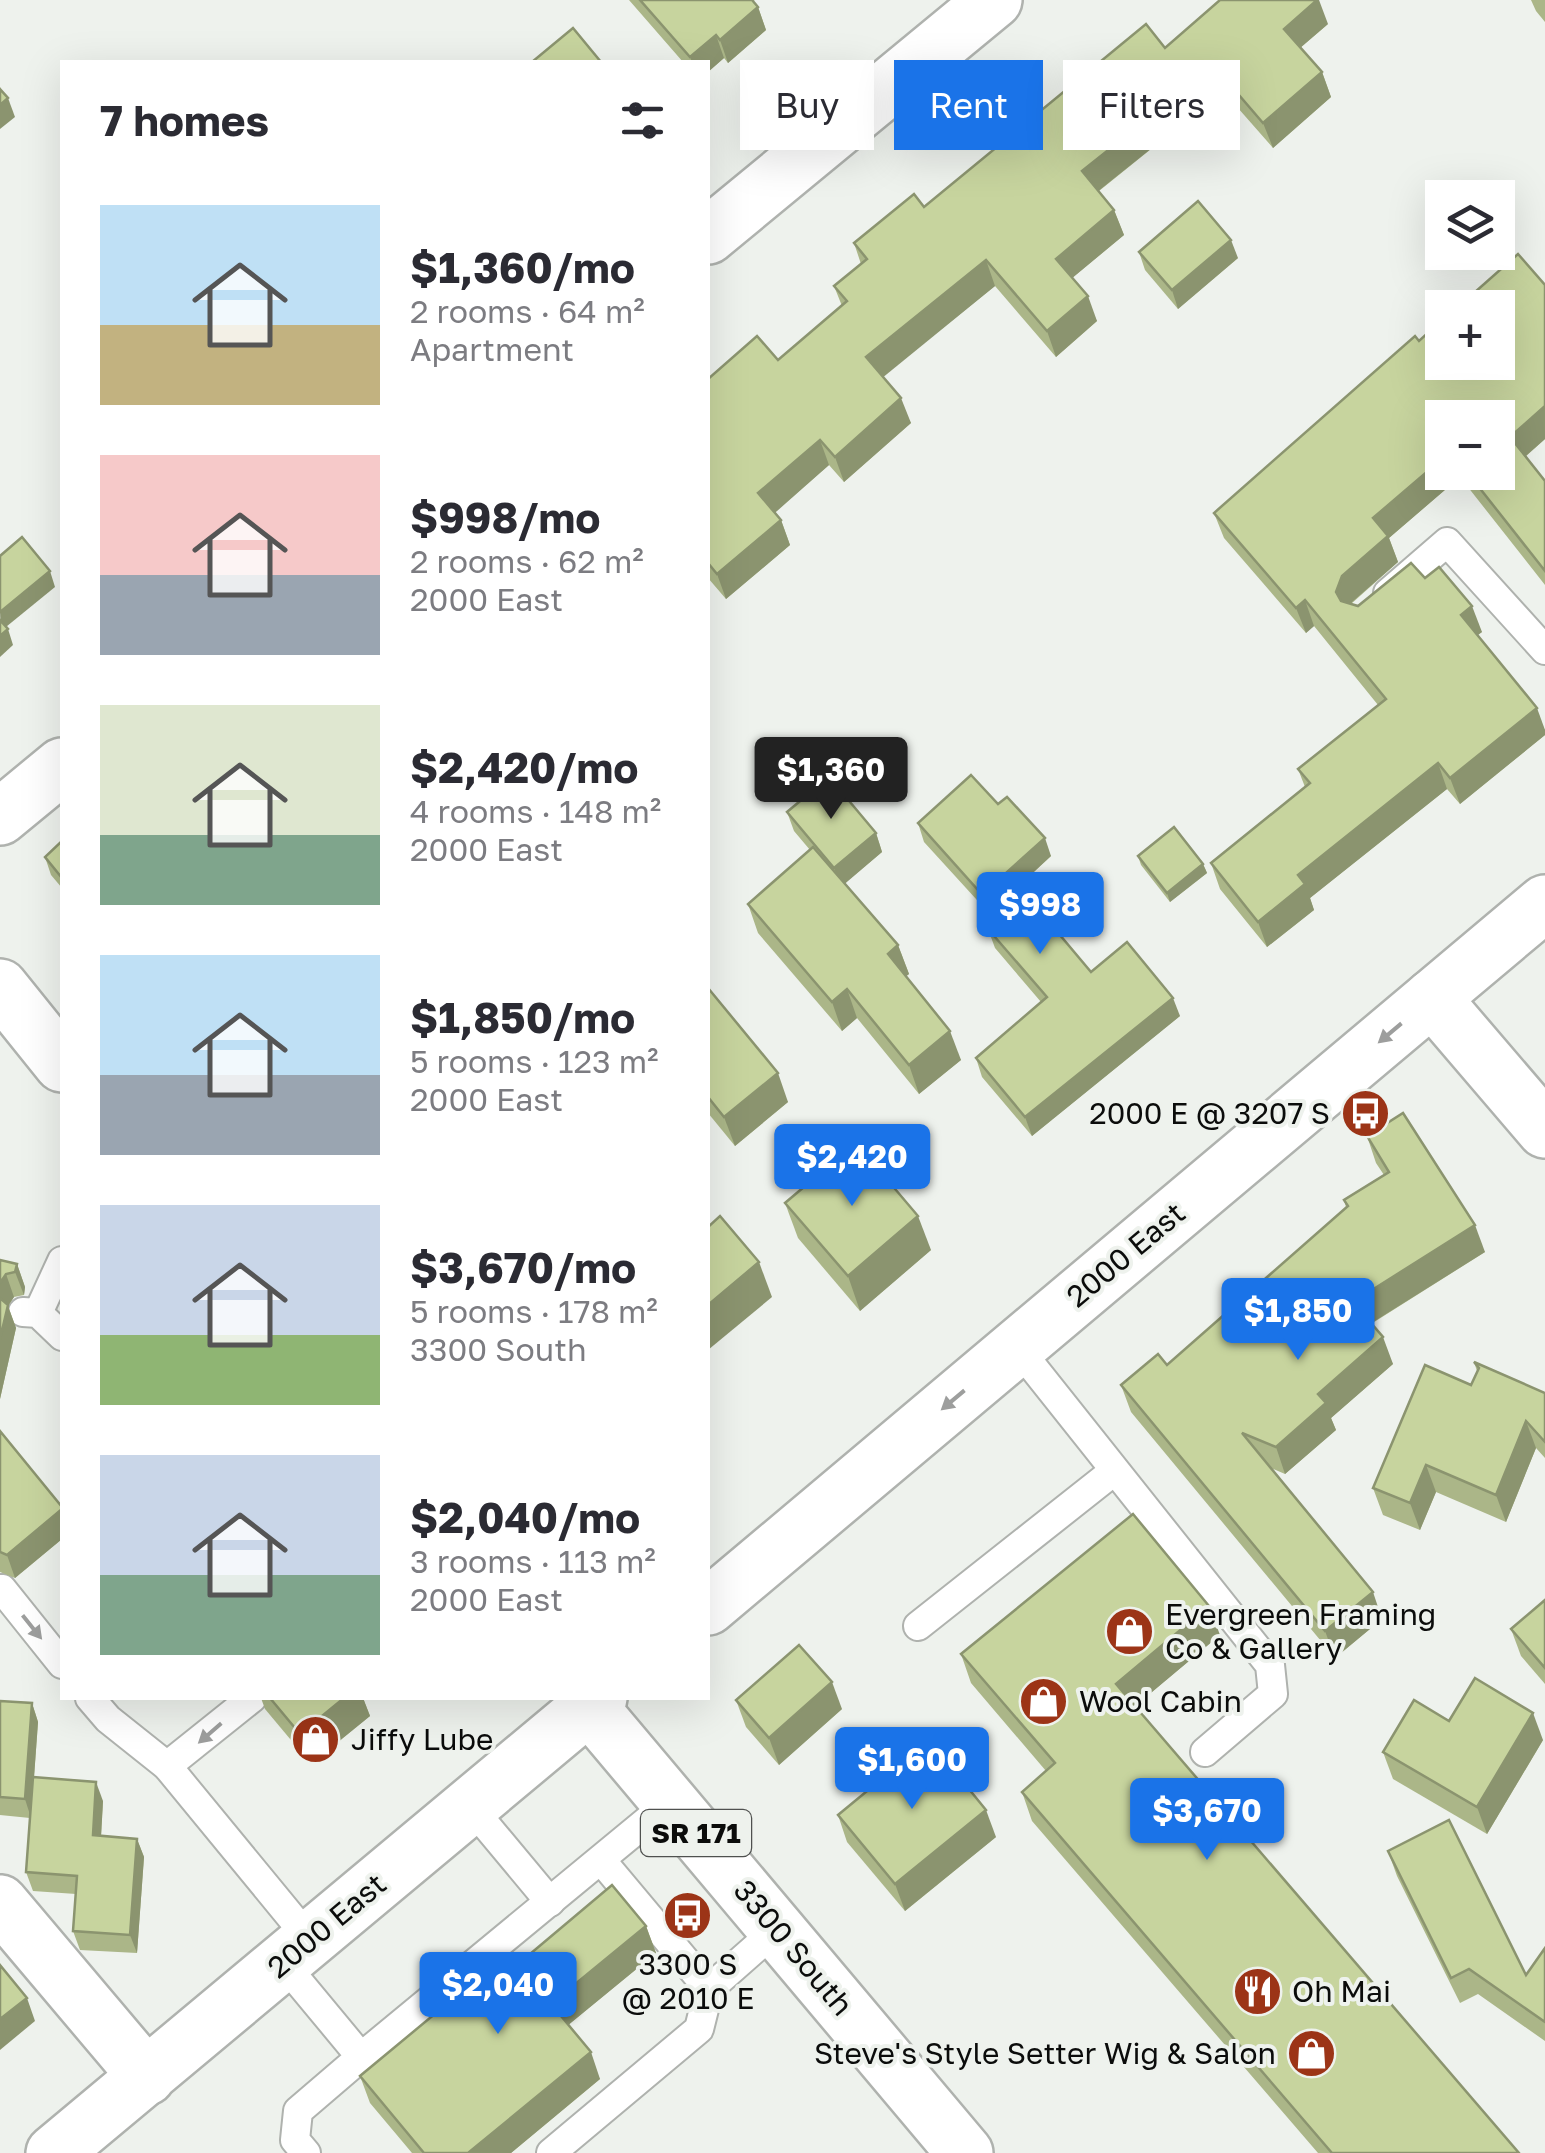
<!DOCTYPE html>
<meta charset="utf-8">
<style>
:root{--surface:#fff;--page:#f2f2f3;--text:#2b2b33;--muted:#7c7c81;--accent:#1a73e8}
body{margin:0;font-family:"Golos Text",sans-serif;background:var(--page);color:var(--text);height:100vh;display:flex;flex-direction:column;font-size:38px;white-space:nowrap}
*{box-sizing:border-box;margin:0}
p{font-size:32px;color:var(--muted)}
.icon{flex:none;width:55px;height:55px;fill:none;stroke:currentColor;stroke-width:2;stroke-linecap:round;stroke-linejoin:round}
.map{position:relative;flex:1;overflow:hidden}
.sheet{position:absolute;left:60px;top:60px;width:650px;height:1640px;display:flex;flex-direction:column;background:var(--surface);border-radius:0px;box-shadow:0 10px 40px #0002}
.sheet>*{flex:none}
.banner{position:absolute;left:740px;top:60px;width:655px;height:90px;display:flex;gap:20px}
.controls{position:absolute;left:1425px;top:180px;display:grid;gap:20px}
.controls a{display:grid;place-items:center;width:90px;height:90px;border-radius:0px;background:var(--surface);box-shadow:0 10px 40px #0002;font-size:50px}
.price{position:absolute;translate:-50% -85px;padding:0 22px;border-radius:10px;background:var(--accent);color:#fff;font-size:32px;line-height:65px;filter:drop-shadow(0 2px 5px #0008)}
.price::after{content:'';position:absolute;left:50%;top:60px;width:30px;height:22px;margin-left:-15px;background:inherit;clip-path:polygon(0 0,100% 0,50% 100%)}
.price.selected{background:#222;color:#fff}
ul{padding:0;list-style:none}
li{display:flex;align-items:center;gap:30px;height:250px;padding:0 40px}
li span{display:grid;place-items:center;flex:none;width:280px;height:200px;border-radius:0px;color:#555}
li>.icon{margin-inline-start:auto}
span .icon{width:120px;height:120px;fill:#fffc;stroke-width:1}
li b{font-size:42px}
h2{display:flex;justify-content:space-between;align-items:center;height:120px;padding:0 40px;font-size:42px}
.tag{padding:0 35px;border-radius:0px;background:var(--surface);box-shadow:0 10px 40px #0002;font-size:35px;line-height:90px}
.tag.selected{background:var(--accent);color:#fff}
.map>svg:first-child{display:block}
</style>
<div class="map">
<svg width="1545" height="2153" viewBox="0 0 1545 2153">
<rect width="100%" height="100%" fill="#eef2ed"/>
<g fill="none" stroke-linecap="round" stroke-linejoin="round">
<defs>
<g id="lane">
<path d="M1388,593L1447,542L1545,650"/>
<path d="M23,1312L38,1313L62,1336"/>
<path d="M38,1313L62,1261"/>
<path d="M1017,1347L1270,1665L1273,1694L1205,1752"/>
<path d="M2,1589L62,1664"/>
<path d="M918,1626L1114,1471"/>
<path d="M90,1698L108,1719L167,1766L310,1940"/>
<path d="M167,1766L252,1698"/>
<path d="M470,1806L550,1902"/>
<path d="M601,1860L709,1989"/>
<path d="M283,1963L361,2057L298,2111L295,2140L306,2153"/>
<path d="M361,2057L670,1802"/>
<path d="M551,2153L699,2029L709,1989L777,1929"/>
</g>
<g id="street">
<path d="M708,236L994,0"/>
<path d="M0,817L62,766"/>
<path d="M1432,998L1545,1130"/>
<path d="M0,1903L147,2077"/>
</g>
<g id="secondary">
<path d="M708,1607L1545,903"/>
<path d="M54,2153L599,1698"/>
</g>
<g id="primary">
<path d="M0,987L62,1064"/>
<path d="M582,1698L965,2153"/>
</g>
</defs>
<use href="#lane" stroke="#afb2ae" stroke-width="32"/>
<use href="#street" stroke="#afb2ae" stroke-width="60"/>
<use href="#secondary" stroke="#afb2ae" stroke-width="60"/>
<use href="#primary" stroke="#afb2ae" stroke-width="60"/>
<use href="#lane" stroke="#fff" stroke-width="28"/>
<use href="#street" stroke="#fff" stroke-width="55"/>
<use href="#secondary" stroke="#fff" stroke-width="55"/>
<use href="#primary" stroke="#fff" stroke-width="55"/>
</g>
<g fill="#abb688" fill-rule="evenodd">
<path d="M629,0H755L753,1L758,7L766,30L728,63L724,58L708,72V62H683Z"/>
<path d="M1531,0H1545V22L1536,11Z"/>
<path d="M1328,24L1300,48L1322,72L1331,97L1273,148L1223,91L1099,191L1114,210L1124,235L1072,278L1097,321L1056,357L995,286L883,376L911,423L844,482L829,465L775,512L781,520L790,545L726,599L708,578V379L778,360L842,306L834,286L861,264L854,243L924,207L1165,48Z"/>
<path d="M1139,252L1238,258L1178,309L1145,270Z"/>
<path d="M1545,285V439L1525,457L1545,481V585L1460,477L1389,538L1398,562L1351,604L1358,606L1425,578L1482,632L1477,635L1545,730V735L1460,804L1447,789L1310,898L1314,910L1267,947L1220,889L1211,863L1305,787L1298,769L1378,705L1314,626L1306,633L1224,538L1214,513L1419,341ZM1442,418L1498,472H1442Z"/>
<path d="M998,804L1051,856L1019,886L1091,972L1180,1016L1032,1136L982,1077L976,1058L1041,1002L995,948L988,929L997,922L924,842L918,823Z"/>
<path d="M787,812L876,833L882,852L845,883L898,945L909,974L906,976L961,1060L919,1094L857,1018L842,1031L758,933L748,904L810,850L794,831Z"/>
<path d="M62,841V888L51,875L45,857Z"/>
<path d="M1138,856L1203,864L1207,873L1170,902L1141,865Z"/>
<path d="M708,988L788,1102L735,1146L708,1113Z"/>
<path d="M1367,1136L1485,1252L1371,1324L1393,1364L1331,1418L1336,1430L1285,1474L1271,1468L1382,1619L1335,1658L1131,1412L1121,1385L1167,1365L1346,1207L1344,1200L1384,1175L1376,1163Z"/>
<path d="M785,1203L931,1250L860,1311L798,1238Z"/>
<path d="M0,1260L17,1264L25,1287L24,1295L14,1297L8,1306L16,1328L0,1399Z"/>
<path d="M1474,1362L1545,1393V1458L1536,1448L1506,1522L1436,1492L1420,1530L1383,1515L1373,1488L1471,1385L1477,1371Z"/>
<path d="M0,1431L62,1507V1539L15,1578L0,1572Z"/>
<path d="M1545,1600V1684L1521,1656L1511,1629Z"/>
<path d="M1220,1635L1135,1706L1519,2153H1318L1032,1821L1022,1792L1046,1771L971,1683L961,1654Z"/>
<path d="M261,1698H363L370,1716L311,1764L265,1709Z"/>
<path d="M736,1700L842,1709L779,1765L746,1727Z"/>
<path d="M0,1701L32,1703L38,1722L34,1778L103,1801L101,1836L137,1839L144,1857L137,1953L80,1950L73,1931L76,1894L33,1891L26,1872L30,1818L0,1815Z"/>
<path d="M1449,1721L1543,1740L1487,1834L1393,1779L1383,1752Z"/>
<path d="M838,1815L996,1837L905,1911L847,1842Z"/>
<path d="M1388,1851L1526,1975L1545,1948V2041L1478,1994L1460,2003L1397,1876Z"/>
<path d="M646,1926L656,1953L568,2025L600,2079L511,2153H412L370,2103L360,2076L517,1965Z"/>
</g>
<g fill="#8b946f">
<path d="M1317,0H1319L1328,24L1293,54L1284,29Z"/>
<path d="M758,7L766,30L728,63L720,40Z"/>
<path d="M716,35L724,58L708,72V62H692L690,57Z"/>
<path d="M1214,66L1223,91L1092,196L1082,171Z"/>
<path d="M1322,72L1331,97L1273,148L1263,123Z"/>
<path d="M8,98L15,117L0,129V105Z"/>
<path d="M1114,210L1124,235L1065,284L1056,259Z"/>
<path d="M1231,240L1238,258L1178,309L1172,290Z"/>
<path d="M986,260L995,286L876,383L866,357Z"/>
<path d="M1088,296L1097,321L1056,357L1047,331Z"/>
<path d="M901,398L911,423L844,482L835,457Z"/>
<path d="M1545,406V439L1519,462L1510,437Z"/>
<path d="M820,440L829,465L768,519L758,493Z"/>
<path d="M1442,459V472H1458L1460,477L1389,538L1398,562L1352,602L1346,617L1336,592L1342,576L1373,518Z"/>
<path d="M781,520L790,545L726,599L717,574Z"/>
<path d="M50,571L55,587L1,631L0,612Z"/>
<path d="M1305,600L1314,626L1306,633L1296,608Z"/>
<path d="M1472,606L1482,632L1470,641L1461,615Z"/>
<path d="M8,629L13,645L0,657V636Z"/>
<path d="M1537,708L1545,730V735L1460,804L1450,778Z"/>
<path d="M1438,763L1447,789L1310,898L1314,910L1267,947L1258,922L1298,875Z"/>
<path d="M876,833L882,852L841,887L834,868Z"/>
<path d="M1045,838L1051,856L1014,890L1007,872Z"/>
<path d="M1203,864L1207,873L1170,902L1167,893Z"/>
<path d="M898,945L909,974L898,983L888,954Z"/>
<path d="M847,989L857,1018L842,1031L832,1002Z"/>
<path d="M1173,998L1180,1016L1032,1136L1025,1117Z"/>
<path d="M950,1031L961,1060L919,1094L909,1065Z"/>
<path d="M778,1073L788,1102L735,1146L724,1117Z"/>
<path d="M918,1216L931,1250L860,1311L848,1276Z"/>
<path d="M1475,1225L1485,1252L1362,1329L1353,1302Z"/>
<path d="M759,1262L772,1297L708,1350V1305Z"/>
<path d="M17,1264L25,1287L24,1295L15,1272Z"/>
<path d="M6,1274L14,1297L8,1306L16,1328L0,1399V1283Z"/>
<path d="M1383,1337L1393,1364L1331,1418L1336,1430L1285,1474L1276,1447L1318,1394Z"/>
<path d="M1526,1421L1536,1448L1506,1522L1496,1495Z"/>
<path d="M1426,1465L1436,1492L1420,1530L1410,1503Z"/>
<path d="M62,1509V1539L15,1578L7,1555Z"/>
<path d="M1373,1592L1382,1619L1335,1658L1325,1631Z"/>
<path d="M1209,1606L1220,1635L1127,1713L1116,1684Z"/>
<path d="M832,1682L842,1709L779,1765L769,1738Z"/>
<path d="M344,1698H363L370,1716L311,1764L300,1734Z"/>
<path d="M32,1703L38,1722L31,1818L25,1799Z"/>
<path d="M1533,1713L1543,1740L1487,1834L1477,1807Z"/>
<path d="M96,1782L103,1801L100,1854L93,1835Z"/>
<path d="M986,1810L996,1837L905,1911L895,1884Z"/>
<path d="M137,1839L144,1857L137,1953L130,1935Z"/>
<path d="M646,1926L656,1953L561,2031L551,2004Z"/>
<path d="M27,1998L35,2021L0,2050V2019Z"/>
<path d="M591,2052L600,2079L511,2153H468Z"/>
</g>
<g fill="#c7d49e" stroke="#8b946f" stroke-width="2.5">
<path d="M640,0H752L758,7L720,40L716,35L690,57Z"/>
<path d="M1220,0H1317L1284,29L1322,72L1263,123L1214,66L1082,171L1114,210L1056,259L1088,296L1047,331L986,260L866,357L901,398L835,457L820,440L758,493L781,520L717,574L708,563V379L757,336L778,360L847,301L834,286L867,259L854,243L914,194L924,207L1146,24L1165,48Z"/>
<path d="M573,28L601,62H532Z"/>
<path d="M0,89L8,98L0,105Z"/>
<path d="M1198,201L1231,240L1172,290L1139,252Z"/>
<path d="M1518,254L1545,285V406L1510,437L1545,481V571L1467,472H1498V418H1442V459L1373,518L1388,536L1342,576L1336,592L1341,601L1358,606L1411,563L1425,578L1439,567L1472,606L1461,615L1537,708L1450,778L1438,763L1298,875L1305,884L1258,922L1211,863L1310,783L1298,769L1386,699L1305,600L1296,608L1214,513L1415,336L1419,341L1442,320V362H1498V308H1457Z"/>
<path d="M22,537L50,571L0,612V556Z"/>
<path d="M0,620L8,629L0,636Z"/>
<path d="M971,775L998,804L1007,797L1045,838L1007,872L1091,972L1127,942L1173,998L1025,1117L976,1058L1047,997L988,929L1002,917L918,823Z"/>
<path d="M829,777L876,833L834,868L787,812Z"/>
<path d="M1174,827L1203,864L1167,893L1138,856Z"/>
<path d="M62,841V878L45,857Z"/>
<path d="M813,847L898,945L888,954L950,1031L909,1065L847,989L832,1002L748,904Z"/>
<path d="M708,988L778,1073L724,1117L708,1097Z"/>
<path d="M1403,1113L1475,1225L1353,1302L1383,1337L1318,1394L1326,1403L1276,1447L1242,1433L1373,1592L1325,1631L1121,1385L1158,1354L1167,1365L1348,1206L1344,1200L1389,1172L1367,1136Z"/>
<path d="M856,1143L918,1216L848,1276L785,1203Z"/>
<path d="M720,1216L759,1262L708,1305V1227Z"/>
<path d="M0,1260L17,1264L15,1272L6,1274L0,1283Z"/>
<path d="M0,1298L8,1305L0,1339Z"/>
<path d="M1474,1362L1545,1393V1442L1526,1421L1496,1495L1426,1465L1410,1503L1373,1488L1425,1365L1471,1385L1479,1368Z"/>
<path d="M0,1431L62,1507V1509L7,1555L0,1552Z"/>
<path d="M1133,1514L1209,1606L1116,1684L1519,2153H1332L1022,1792L1055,1763L961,1654Z"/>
<path d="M1545,1600V1668L1511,1629Z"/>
<path d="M799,1645L832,1682L769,1738L736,1700Z"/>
<path d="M1475,1678L1533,1713L1477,1807L1383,1752L1414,1700L1449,1721Z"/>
<path d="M270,1698H344L300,1734Z"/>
<path d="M0,1701L32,1703L25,1799L0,1797Z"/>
<path d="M929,1740L986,1810L895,1884L838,1815Z"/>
<path d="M33,1777L96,1782L93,1835L137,1839L130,1935L73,1931L77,1876L26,1872Z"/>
<path d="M1449,1820L1526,1975L1545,1948V2022L1469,1969L1451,1978L1388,1851Z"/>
<path d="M612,1885L646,1926L551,2004L591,2052L468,2153H424L360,2076L507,1954L517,1965Z"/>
<path d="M0,1965L27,1998L0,2019Z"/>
</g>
<defs><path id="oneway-solid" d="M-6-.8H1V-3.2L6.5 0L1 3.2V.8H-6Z" transform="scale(2.5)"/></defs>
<g fill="#9d9e9d">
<use href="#oneway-solid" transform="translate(1390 1033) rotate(140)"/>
<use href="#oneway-solid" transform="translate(953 1400) rotate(140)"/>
<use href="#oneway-solid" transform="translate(32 1627) rotate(51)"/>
<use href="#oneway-solid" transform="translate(210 1733) rotate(139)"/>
</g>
<defs>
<symbol id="bus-disc" viewBox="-11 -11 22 22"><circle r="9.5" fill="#9c3417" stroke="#eef2ed"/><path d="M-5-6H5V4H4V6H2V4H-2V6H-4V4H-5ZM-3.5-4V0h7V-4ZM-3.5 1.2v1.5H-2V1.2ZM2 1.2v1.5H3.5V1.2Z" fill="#fff"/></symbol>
<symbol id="shop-disc" viewBox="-11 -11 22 22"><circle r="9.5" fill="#9c3417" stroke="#eef2ed"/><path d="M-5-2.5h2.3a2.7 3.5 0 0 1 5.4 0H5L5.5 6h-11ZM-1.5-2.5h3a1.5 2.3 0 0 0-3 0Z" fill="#fff"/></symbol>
<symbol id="restaurant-disc" viewBox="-11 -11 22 22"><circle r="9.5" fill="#9c3417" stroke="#eef2ed"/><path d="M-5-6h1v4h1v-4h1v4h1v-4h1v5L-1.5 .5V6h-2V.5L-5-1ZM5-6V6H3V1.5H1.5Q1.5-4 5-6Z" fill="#fff"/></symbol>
</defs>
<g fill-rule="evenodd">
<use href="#bus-disc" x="1338" y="1086" width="55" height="55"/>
<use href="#shop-disc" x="1102" y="1604" width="55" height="55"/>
<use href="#shop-disc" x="1016" y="1674" width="55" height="55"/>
<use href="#shop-disc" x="288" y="1712" width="55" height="55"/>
<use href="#bus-disc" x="660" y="1888" width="55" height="55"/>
<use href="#restaurant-disc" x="1230" y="1964" width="55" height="55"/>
<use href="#shop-disc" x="1284" y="2026" width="55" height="55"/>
</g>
<g text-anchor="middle" stroke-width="8" stroke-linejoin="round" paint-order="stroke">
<rect fill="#eef2ed" stroke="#4f514f" stroke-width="2.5" x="641" y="1810" width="110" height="46" rx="8"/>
<g font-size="28" font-weight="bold" fill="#0b0c0b">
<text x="696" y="1843">SR 171</text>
</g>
<g font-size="30" fill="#0b0c0b" stroke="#eef2ed" text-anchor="start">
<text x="1330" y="1124" text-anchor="end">2000 E @ 3207 S</text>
<text x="1165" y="1625">Evergreen Framing<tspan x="1165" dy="34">Co &amp; Gallery</tspan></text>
<text x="1079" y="1712">Wool Cabin</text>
<text x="351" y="1750">Jiffy Lube</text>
<text x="688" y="1975" text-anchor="middle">3300 S<tspan x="688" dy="34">@ 2010 E</tspan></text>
<text x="1292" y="2002">Oh Mai</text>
<text x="1276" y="2064" text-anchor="end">Steve's Style Setter Wig &amp; Salon</text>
</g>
<g font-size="30" fill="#0b0c0b" stroke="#eef2ed">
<text transform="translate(1126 1255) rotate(-40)" y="10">2000 East</text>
<text transform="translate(327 1926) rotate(-40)" y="10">2000 East</text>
<text transform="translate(793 1948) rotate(50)" y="10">3300 South</text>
</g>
</g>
</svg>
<div class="controls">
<a><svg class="icon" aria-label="layers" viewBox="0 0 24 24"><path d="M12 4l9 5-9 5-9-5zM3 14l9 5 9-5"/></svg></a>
<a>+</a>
<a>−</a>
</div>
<b class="price selected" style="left:831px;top:822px">$1,360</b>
<b class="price" style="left:1040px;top:957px">$998</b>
<b class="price" style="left:852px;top:1209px">$2,420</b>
<b class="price" style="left:1298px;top:1363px">$1,850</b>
<b class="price" style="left:912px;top:1812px">$1,600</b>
<b class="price" style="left:1207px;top:1863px">$3,670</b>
<b class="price" style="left:498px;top:2037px">$2,040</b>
<div class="banner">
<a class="tag">Buy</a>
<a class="tag selected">Rent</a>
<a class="tag">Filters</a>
</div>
<section class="sheet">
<h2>7 homes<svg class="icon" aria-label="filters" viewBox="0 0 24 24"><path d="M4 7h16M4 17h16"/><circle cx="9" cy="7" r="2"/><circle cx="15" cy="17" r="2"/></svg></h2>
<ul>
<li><span style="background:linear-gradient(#bfe0f5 60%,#c2b280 0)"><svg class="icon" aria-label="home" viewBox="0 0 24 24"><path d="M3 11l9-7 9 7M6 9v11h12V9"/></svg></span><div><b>$1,360/mo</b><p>2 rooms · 64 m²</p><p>Apartment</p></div></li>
<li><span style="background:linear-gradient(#f6c9c9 60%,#9aa5b1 0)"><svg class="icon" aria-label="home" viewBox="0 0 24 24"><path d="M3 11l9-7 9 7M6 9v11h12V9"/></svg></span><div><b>$998/mo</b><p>2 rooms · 62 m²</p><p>2000 East</p></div></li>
<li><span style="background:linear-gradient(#dfe7d0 65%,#7fa58c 0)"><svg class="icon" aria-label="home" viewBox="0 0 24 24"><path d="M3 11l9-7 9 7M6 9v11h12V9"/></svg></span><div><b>$2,420/mo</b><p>4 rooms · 148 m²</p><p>2000 East</p></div></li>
<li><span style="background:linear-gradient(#bfe0f5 60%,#9aa5b1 0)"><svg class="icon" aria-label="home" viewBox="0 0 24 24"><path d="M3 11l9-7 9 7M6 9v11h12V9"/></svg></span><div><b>$1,850/mo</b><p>5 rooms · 123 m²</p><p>2000 East</p></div></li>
<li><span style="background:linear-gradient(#c9d6e8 65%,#8fb573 0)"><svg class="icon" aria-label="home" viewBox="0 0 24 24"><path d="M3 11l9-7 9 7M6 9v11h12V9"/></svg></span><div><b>$3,670/mo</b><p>5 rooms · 178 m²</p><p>3300 South</p></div></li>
<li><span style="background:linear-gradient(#c9d6e8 60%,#7fa58c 0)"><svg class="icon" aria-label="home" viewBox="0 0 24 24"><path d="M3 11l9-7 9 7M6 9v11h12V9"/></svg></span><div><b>$2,040/mo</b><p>3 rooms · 113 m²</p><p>2000 East</p></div></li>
</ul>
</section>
</div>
